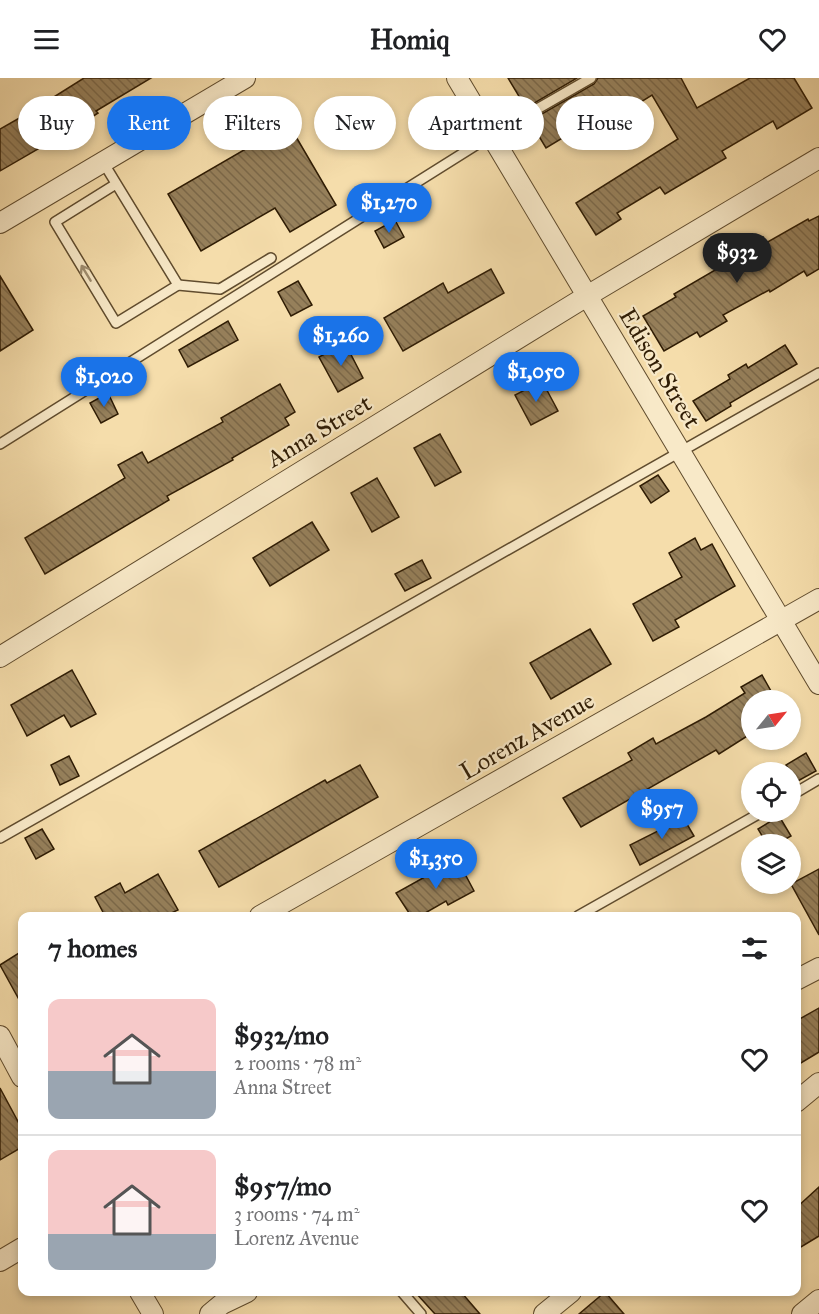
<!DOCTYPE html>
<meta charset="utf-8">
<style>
:root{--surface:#fff;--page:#f2f2f2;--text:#202124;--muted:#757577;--line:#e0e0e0;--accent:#1a73e8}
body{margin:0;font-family:"IM FELL Great Primer",serif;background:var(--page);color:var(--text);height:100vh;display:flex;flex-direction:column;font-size:22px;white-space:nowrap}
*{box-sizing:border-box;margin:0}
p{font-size:20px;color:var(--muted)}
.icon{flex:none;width:33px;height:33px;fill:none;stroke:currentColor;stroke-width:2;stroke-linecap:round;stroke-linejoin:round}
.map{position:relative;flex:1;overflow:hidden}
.drawer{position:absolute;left:18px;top:834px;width:783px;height:384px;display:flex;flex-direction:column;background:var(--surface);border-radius:12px;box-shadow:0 3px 9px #0003}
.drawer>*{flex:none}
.banner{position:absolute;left:18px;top:18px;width:783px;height:54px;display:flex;gap:12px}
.needle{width:39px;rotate:60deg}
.buttons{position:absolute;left:741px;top:612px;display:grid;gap:12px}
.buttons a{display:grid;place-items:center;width:60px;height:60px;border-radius:50%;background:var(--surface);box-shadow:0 3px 9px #0003;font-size:30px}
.price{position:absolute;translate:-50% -51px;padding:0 14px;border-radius:21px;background:var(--accent);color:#fff;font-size:20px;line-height:39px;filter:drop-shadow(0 2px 3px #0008)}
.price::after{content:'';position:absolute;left:50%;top:36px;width:18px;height:14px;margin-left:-9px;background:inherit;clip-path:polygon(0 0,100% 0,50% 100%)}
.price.selected{background:#222;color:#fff}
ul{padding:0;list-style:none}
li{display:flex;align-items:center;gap:18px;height:150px;padding:0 30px}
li+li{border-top:2px solid var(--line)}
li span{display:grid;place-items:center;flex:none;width:168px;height:120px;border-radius:12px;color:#555}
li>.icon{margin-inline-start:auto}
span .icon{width:72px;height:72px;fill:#fffc;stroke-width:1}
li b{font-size:26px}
h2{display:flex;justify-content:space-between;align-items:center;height:72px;padding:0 30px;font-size:26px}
.tag{padding:0 21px;border-radius:27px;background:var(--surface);box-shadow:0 3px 9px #0003;font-size:21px;line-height:54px}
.tag.selected{background:var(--accent);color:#fff}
header{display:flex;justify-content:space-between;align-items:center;height:78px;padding:0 30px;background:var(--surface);font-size:27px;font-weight:800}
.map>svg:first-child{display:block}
</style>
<header><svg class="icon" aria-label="menu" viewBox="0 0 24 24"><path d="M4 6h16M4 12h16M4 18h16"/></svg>Homiq<svg class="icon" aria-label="heart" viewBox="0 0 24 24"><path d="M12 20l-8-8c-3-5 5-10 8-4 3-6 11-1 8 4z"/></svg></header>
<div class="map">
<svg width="819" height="1236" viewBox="0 0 819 1236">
<defs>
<pattern id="building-back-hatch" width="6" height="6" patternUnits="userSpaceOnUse" patternTransform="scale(1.5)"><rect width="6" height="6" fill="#96805b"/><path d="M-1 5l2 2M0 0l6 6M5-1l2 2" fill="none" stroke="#7b6849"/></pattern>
</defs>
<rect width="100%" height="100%" fill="#f5ddab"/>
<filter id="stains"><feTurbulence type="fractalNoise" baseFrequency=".00333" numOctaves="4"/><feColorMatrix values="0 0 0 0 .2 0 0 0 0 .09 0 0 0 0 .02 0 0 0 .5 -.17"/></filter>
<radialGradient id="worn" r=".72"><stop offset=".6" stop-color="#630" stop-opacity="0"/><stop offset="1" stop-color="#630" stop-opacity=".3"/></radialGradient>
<g fill="url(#building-back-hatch)" stroke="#2f1c04" stroke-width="1.5">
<path d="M84,0H151L96,33L98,35L81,46L0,93V51L30,34Z"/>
<path d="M508,0H577L526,30Z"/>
<path d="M598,0H681L697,30L750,0H794L812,30L777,51L773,43L722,73L726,80L665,116L660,109L617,135L621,141L596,157L576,125L678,61L652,17L612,42L607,33L546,70L534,50L537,48L533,41L594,6Z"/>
<path d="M278,28L336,127L290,154L275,130L201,173L168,116L251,68L241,49Z"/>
<path d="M819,138V191L807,198L804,193L770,214L769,212L723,237L727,243L700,259L697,254L664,273L643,238L676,219L674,216L746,174L744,170L763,159L766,165L808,141L809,143Z"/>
<path d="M395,142L404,159L384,170L375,153Z"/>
<path d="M491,191L504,215L403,273L384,240L443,205L448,215Z"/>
<path d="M0,198L33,252L0,273Z"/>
<path d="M298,203L312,227L291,238L278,214Z"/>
<path d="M228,243L238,262L188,289L179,272Z"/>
<path d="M345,265L363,300L338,314L319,279Z"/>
<path d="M785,267L797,286L730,325L731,328L706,343L693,323L730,301L728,297L746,286L748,290Z"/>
<path d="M542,303L558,333L531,347L515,317Z"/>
<path d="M280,306L295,334L285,340L289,347L232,380L233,382L167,418L169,422L45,496L25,460L125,400L118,387L142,374L148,385L223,344L221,340Z"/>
<path d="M108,315L118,336L101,345L90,325Z"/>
<path d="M440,356L461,394L435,408L414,370Z"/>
<path d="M658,397L669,413L651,425L640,408Z"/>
<path d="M377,400L399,439L372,454L351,415Z"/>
<path d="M312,444L329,472L270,508L253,480Z"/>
<path d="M695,460L701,472L712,466L735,508L675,542L679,549L653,563L633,526L682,499L669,475Z"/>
<path d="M422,482L431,500L405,513L395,496Z"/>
<path d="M590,551L611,586L551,621L530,585Z"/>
<path d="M72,592L96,636L71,649L64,637L27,658L11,627Z"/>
<path d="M762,597L776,622H752V655L719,676L716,672L581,749L563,720L632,682L628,675L653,660L656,666L706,639L745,615L741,609Z"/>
<path d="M806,675L816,693L796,704L786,687Z"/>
<path d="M69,678L79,698L60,707L51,687Z"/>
<path d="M360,687L378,719L219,809L199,773L325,702L327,705Z"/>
<path d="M681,736L694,758L640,787L630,767L664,750L662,747Z"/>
<path d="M779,738L791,758L777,766H767L758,751Z"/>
<path d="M42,751L54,771L36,781L25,760Z"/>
<path d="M457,781L474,813L448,827L446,823L420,838H411L396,815Z"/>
<path d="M819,791V857L791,806Z"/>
<path d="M158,796L178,832L165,838H105L95,819L120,805L125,815Z"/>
<path d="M22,873V927L0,887Z"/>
<path d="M819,930V974L796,988V943Z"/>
<path d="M0,1010L22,1051V1069L0,1082Z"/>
<path d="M819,1109V1158L796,1172V1130Z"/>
<path d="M415,1214H461L480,1236H435Z"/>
<path d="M605,1214L624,1236H579Z"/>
</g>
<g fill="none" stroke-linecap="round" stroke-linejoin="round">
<defs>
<g id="service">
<path d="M103,84L178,207L116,245L55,144L116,106"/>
<path d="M178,207L220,211L271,180"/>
<path d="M0,366L492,57L591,0"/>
<path d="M790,718L819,701"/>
<path d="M0,760L819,295"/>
<path d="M578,838L762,734"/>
<path d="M402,1214L421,1236"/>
</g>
<g id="minor">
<path d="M457,0L819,606"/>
<path d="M0,145L245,0"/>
<path d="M0,579L587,218L819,80"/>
<path d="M260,838L819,521"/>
<path d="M796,902L819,890"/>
<path d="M0,958L22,999"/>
<path d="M796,1024L819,1005"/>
<path d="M0,1183L22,1170"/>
<path d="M140,1214L153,1236"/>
<path d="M210,1236L222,1226L247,1214"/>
<path d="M544,1236L571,1214"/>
<path d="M802,1236L819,1222"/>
</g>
</defs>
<use href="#service" stroke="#604c2e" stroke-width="12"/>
<use href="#minor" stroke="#604c2e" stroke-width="22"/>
<use href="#service" stroke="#f8e9c8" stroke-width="9"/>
<use href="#minor" stroke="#f8e9c8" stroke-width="20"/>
</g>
<defs><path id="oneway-shaft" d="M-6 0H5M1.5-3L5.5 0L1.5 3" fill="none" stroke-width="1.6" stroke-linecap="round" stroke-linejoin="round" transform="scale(1.5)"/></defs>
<use stroke="#9e8d70" href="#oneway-shaft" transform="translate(86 195) rotate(-121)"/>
<g text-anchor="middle" stroke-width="4.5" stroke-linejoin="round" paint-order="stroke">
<g font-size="24" fill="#2f1c04" stroke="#f8e9c8">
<text transform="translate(660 290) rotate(59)" y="8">Edison Street</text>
<text transform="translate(319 353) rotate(-31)" y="8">Anna Street</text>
<text transform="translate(527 658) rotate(-30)" y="8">Lorenz Avenue</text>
</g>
</g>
<rect width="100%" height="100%" filter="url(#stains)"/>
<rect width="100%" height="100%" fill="url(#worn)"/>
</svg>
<div class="buttons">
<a><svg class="needle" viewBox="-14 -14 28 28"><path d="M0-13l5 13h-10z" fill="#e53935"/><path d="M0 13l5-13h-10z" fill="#757577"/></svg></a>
<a><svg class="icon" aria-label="locate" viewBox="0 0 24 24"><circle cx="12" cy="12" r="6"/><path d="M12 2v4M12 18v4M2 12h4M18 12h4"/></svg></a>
<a><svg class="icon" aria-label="layers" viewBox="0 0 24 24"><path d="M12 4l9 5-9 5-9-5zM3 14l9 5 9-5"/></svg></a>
</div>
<b class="price" style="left:389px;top:156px">$1,270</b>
<b class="price selected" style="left:737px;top:206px">$932</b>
<b class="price" style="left:341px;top:289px">$1,260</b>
<b class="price" style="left:536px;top:325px">$1,050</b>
<b class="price" style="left:104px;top:330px">$1,020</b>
<b class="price" style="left:662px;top:762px">$957</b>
<b class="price" style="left:436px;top:812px">$1,350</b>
<div class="banner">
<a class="tag">Buy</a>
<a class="tag selected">Rent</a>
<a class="tag">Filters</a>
<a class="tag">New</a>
<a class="tag">Apartment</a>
<a class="tag">House</a>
</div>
<section class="drawer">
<h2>7 homes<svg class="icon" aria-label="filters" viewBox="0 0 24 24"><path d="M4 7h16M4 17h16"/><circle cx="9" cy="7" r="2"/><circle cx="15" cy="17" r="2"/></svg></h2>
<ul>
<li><span style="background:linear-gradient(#f6c9c9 60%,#9aa5b1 0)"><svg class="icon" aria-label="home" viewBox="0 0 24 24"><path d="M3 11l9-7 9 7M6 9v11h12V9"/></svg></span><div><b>$932/mo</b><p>2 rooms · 78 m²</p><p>Anna Street</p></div><svg class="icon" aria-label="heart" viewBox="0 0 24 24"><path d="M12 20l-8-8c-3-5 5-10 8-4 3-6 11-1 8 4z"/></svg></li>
<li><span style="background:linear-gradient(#f6c9c9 70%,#9aa5b1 0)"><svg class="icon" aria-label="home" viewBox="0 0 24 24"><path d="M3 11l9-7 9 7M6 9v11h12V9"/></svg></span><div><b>$957/mo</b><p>3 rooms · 74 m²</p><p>Lorenz Avenue</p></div><svg class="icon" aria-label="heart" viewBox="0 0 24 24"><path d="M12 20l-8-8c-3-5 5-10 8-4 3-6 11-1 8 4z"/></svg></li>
</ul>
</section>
</div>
